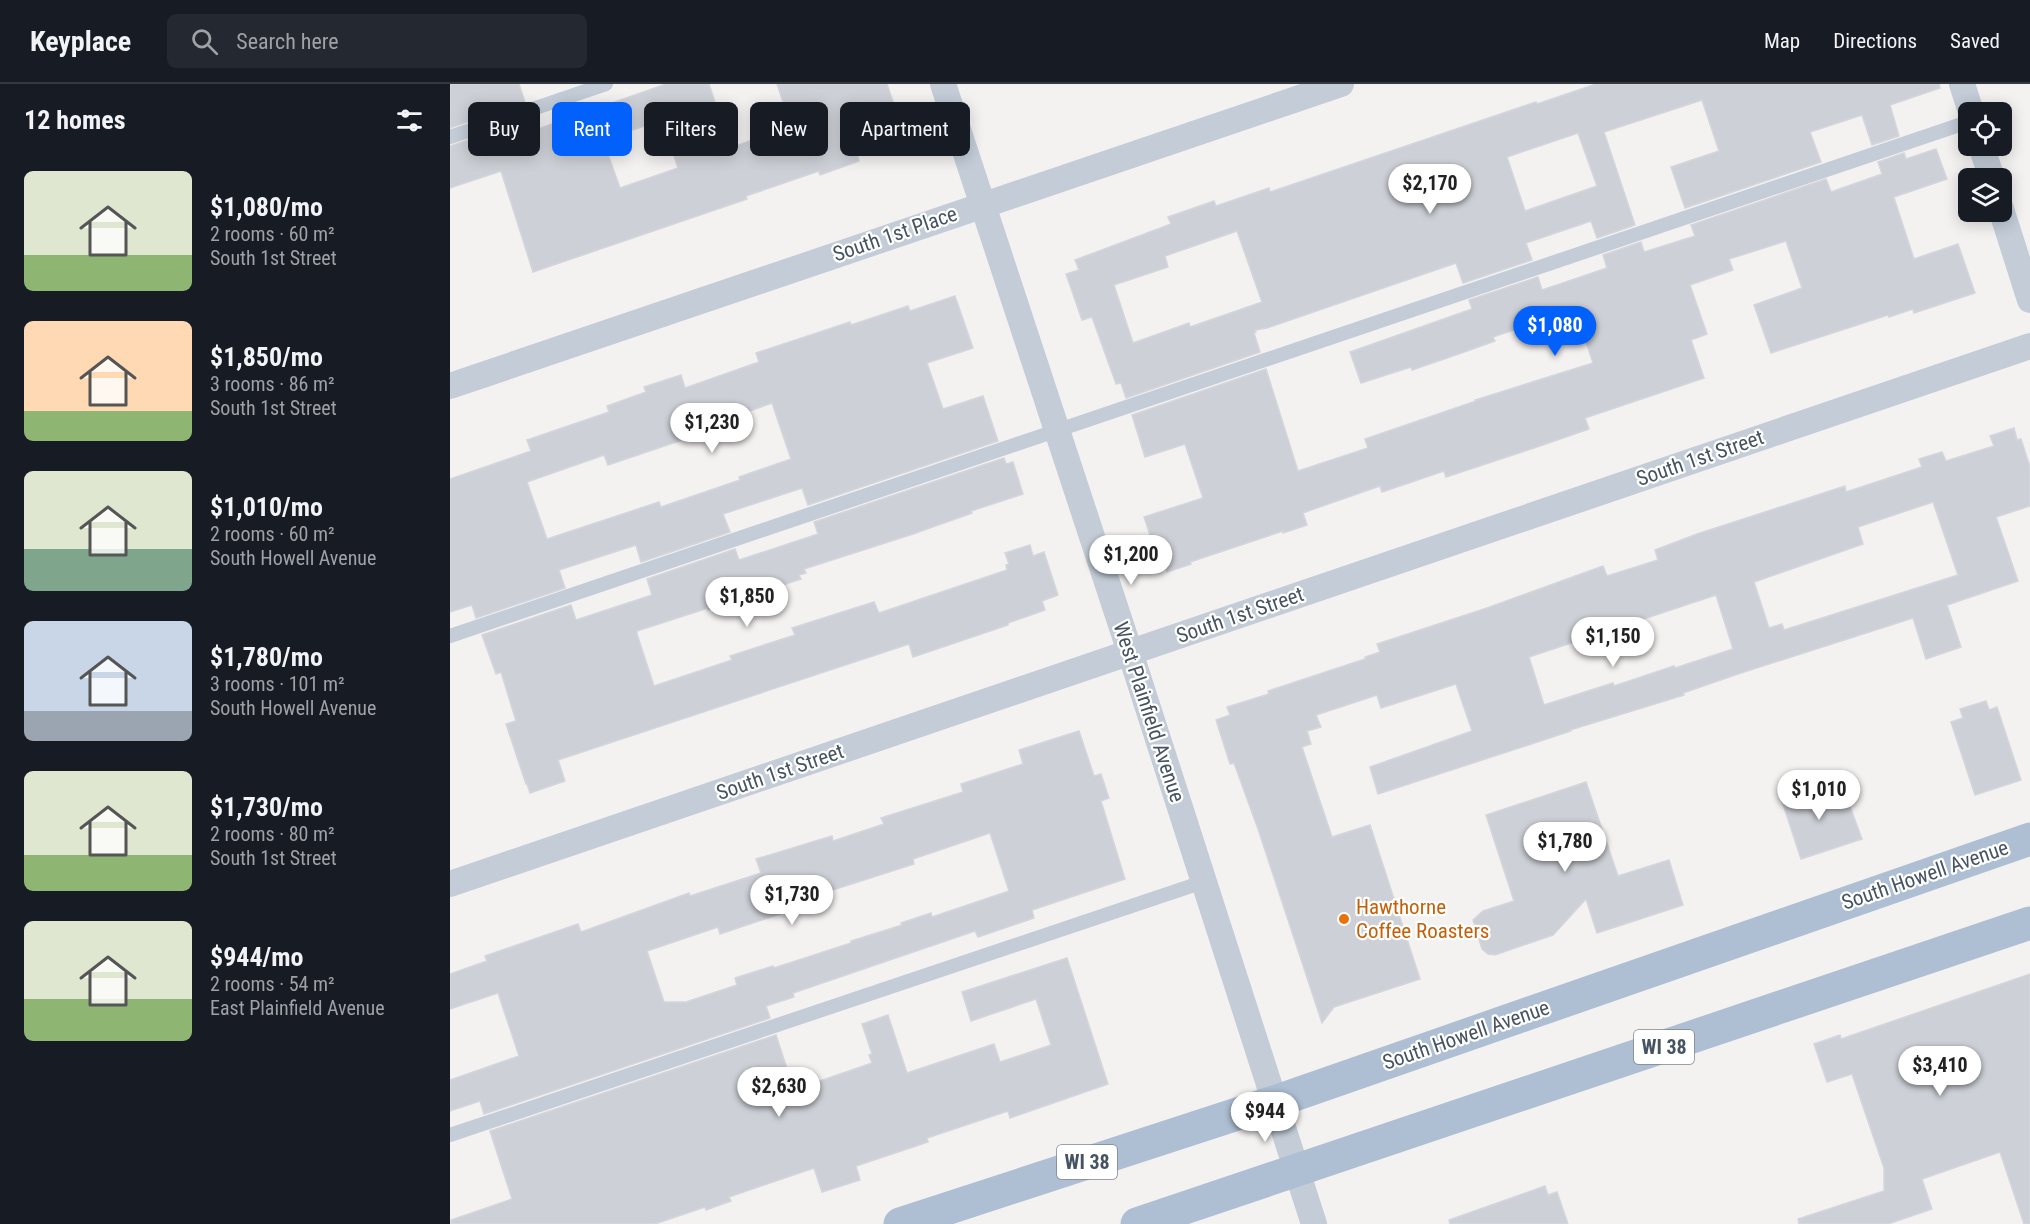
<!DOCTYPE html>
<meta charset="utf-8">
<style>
:root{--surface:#171b24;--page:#242831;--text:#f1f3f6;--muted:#9ea1a6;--line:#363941;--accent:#0361fb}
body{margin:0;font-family:"Roboto Condensed",sans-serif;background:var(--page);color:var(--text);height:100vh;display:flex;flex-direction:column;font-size:22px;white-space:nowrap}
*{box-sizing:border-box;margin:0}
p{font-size:20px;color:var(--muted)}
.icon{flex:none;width:33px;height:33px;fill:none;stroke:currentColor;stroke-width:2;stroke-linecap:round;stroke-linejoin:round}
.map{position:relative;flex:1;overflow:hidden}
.panel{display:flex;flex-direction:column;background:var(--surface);width:450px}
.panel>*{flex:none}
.top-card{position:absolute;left:18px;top:18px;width:570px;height:54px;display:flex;gap:12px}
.controls{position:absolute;left:1508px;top:18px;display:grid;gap:12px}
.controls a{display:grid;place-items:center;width:54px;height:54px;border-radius:9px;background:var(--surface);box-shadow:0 3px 15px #0003;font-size:30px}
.price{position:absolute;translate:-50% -51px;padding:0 14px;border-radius:21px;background:#fff;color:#222;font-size:20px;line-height:39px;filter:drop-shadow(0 2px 3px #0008)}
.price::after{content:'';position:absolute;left:50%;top:36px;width:18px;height:14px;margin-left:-9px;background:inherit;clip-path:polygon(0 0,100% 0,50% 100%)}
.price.selected{background:var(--accent);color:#fff}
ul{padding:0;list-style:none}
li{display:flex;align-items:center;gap:18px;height:150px;padding:0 24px}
li span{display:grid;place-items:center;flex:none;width:168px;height:120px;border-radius:9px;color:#555}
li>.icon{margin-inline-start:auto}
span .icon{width:72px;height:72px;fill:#fffc;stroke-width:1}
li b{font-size:26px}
h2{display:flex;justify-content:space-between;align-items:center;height:72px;padding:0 24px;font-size:26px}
.pill{padding:0 21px;border-radius:9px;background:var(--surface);box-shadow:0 3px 15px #0003;font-size:21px;line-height:54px}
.pill.selected{background:var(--accent);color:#fff}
header{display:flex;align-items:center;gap:36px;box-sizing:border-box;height:84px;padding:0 30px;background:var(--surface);border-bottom:2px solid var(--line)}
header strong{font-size:28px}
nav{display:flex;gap:33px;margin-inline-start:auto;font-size:21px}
.search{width:420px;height:54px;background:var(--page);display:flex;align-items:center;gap:15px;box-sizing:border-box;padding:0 21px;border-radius:9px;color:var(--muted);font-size:22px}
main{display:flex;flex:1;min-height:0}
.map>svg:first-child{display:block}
</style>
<header>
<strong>Keyplace</strong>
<div class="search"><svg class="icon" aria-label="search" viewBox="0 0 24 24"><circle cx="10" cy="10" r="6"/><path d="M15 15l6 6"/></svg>Search here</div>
<nav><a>Map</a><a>Directions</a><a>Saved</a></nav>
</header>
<main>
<section class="panel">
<h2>12 homes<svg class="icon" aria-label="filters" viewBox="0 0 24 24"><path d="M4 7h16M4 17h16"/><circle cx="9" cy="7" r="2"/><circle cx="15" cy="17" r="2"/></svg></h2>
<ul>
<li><span style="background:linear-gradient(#dfe7d0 70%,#8fb573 0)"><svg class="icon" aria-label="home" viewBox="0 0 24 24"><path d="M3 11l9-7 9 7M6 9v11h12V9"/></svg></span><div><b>$1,080/mo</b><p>2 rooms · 60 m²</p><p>South 1st Street</p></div></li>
<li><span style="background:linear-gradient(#ffd9b3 75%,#8fb573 0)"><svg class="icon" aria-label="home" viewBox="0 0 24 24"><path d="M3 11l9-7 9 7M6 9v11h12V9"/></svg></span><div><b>$1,850/mo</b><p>3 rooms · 86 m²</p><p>South 1st Street</p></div></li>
<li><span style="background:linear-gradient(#dfe7d0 65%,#7fa58c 0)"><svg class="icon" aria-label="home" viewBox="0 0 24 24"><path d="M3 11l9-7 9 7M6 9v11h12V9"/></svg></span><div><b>$1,010/mo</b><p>2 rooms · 60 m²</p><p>South Howell Avenue</p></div></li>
<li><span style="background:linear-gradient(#c9d6e8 75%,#9aa5b1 0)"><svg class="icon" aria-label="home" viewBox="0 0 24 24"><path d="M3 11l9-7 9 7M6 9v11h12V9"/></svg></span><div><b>$1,780/mo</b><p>3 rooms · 101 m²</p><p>South Howell Avenue</p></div></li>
<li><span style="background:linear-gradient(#dfe7d0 70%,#8fb573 0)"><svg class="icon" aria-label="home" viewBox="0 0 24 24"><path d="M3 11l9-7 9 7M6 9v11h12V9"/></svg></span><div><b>$1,730/mo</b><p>2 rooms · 80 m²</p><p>South 1st Street</p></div></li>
<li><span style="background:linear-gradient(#dfe7d0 65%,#8fb573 0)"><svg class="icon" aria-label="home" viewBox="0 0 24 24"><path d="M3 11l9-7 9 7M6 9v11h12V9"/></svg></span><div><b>$944/mo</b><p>2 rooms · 54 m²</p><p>East Plainfield Avenue</p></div></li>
</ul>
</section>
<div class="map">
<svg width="1580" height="1140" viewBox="0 0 1580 1140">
<rect width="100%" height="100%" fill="#f4f1f1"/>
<g fill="#cdd0d6" stroke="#d4d6dd" stroke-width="1.5" fill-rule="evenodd">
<path d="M0,0H69L75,18L0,44Z"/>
<path d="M216,0H259L280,64L341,42L327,0H437L455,53L407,69L409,77L370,91L369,87L296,112L297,115L83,188L51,87L0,104V62L81,35L85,46ZM212,36L228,84L170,104L153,56Z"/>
<path d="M1146,0H1489L1490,4L1440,21L1449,52L1422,61L1412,31L1360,48L1371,78L1235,124L1221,83L1269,67L1252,16L1154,48L1185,141L1147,154L1141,137L1076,159L1082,176L1013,199L1006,179L817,244L805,246L806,248L804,249L810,268L676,314L671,299L666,300L642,233L632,236L616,190L629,186L625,176L721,140L718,133L764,117L766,122L819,104L820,108L1086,18L1087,20ZM1128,49L1147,102L1075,127L1057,73ZM787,147L812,218L740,243L739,239L683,259L664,201L718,183L715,172Z"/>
<path d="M1486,65L1497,95L1444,113L1445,117L1464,175L1508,160L1525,209L1464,229L1463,225L1439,233L1438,231L1321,269L1304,221L1352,204L1336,157L1279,175L1283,186L1240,201L1257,250L1241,256L1254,294L1135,334L1139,345L1084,364L996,393L994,387L932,408L930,402L861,426L853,429L857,441L833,449V447L740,478L741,480L717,488L713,476L709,478L694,433L753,414L735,360L695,373L682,331L816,285L848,387L918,364L915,355L1026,317L1025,316L1143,279L1125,225L1043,253L1045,257L1000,273L962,286L961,283L911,299L900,268L1022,225L1019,216L1088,193L1092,206L1157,184L1153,171L1191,158L1194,168L1245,152L1241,141L1376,95L1381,108L1432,90L1428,78L1454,69L1456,75Z"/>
<path d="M505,212L523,264L477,279L493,325L533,312L548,357L358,421L352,404L273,430L280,448L191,478L186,461L109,486L115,504L26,534L22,521L0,528V395L81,367L77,356L159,328L157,322L196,308L194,303L231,291L235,304L309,278L306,269L400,238L401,241L458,222L460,227ZM322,319L341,375L289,393L290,396L211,423L209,418L97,455L77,398L154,371L158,381L250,350L249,345Z"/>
<path d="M1564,344L1567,356L1571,355L1580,383V422L1546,433L1568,497L1497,521L1511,563L1476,575L1463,534L1288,590L1233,609L1234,611L1120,646L1121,647L928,710L920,683L1022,647L1006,600L931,624L927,611L866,631L871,643L857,647L861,660L852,663L882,753L920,741L970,895L884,923L872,939L808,745L784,679L780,680L766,636L780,631L777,623L819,610L818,607L915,575V573L930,568L927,560L1037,524L1153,482L1157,492L1208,476L1205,466L1247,450L1395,402L1396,408L1472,383L1469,375L1492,368L1496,377L1544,362L1540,352ZM1483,418L1508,491L1334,546L1332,540L1319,544L1304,498L1413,460L1408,443ZM1266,511L1283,565L1225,584L1224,582L1164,602L1163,599L1094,621L1079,573Z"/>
<path d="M554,374L556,380L563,378L573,410L521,427L522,429L463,450L354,485L356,489L349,491L351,495L258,526V524L187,547V550L204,602L282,576L280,572L345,551L342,544L424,518L429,529L557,486L556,481L559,480L555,469L580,461L583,472L594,468L608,511L592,517L595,526L558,539V541L463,573L459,560L108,676L115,697L80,709L77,700H76L56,640L66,637L51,588L46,590L32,551L121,521L126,536L202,511L197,495L285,465L289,476L368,450L364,438Z"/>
<path d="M1536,617L1539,626L1547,623L1571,696L1525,711L1501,638L1513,634L1510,625Z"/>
<path d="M629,647L644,692L651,690L659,714L651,717L675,795L582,826L584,834L528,853L525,847L343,909L344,913L316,922L320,934L34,1030L30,1017L0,1027V996L69,972L48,909L0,925V890L37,877L35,872L128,840L131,848L239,809L240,812L311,789L306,775L382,752L383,757L434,740L431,734L513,708L511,700L573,680L569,666ZM540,749L559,807L482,833L481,829L451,839L452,841L401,857V859L324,884L323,882L285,894L287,901L236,918H214L197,867L268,843L270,850L363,819L361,813L464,780L463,775Z"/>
<path d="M1136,698L1168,792L1219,776L1233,821L1147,849L1136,815L1103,851L1045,871L1038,870L1032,865L1023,836L1033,827L1064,817L1036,731Z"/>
<path d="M1355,700L1361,716L1388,707L1393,722L1399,720L1412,755L1351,775L1329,708Z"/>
<path d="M617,874L658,1000L560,1034L558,1027L477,1054L478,1058L406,1082L410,1096L372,1108L364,1084L279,1113L281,1117L256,1126L255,1123L205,1140H1V1136L62,1115L40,1047L326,951L341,997L364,989L367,998L422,979L419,971L422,970L412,940L438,931L457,989L544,960L550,978L601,961L586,915L521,937L512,908Z"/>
<path d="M1580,890V1140H1574L1550,1068L1472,1095L1482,1125L1438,1140H1349L1348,1135L1434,1107V1084L1402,990L1377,998L1364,960L1390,951L1391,955Z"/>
<path d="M1095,1102L1098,1111L1107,1108L1118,1140H1000L999,1136Z"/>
</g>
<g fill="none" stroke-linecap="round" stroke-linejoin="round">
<g stroke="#c3ccd7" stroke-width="14">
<path d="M0,53L156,0"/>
<path d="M0,552L1518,38"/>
<path d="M0,1051L753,798"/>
</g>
<g stroke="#c3ccd7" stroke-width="26">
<path d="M493,0L680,568L864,1140"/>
<path d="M1512,0L1521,28"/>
<path d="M1531,62L1542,94"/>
<path d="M1551,125L1580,216"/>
<path d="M0,302L891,0"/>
<path d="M0,800L1580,262"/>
</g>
<g stroke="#aebed3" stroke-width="33">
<path d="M450,1140L824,1018L1580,755"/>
<path d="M687,1140L1580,839"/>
</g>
</g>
<circle fill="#e8710a" stroke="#fff" stroke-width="2" cx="894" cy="835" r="6"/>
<g text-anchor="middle" stroke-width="4.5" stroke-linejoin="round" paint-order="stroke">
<g fill="#fff" stroke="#7e8790" stroke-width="1.5">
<rect x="1184" y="946" width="60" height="34" rx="4.5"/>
<rect x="607" y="1061" width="60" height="34" rx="4.5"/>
</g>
<g font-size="20" font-weight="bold" fill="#465361">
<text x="1214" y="970">WI 38</text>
<text x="637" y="1085">WI 38</text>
</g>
<g font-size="21" fill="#465361" stroke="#fff">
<text transform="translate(445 150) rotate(-19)" y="7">South 1st Place</text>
<text transform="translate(1250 374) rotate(-19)" y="7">South 1st Street</text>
<text transform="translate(790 531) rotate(-19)" y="7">South 1st Street</text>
<text transform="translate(699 628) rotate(72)" y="7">West Plainfield Avenue</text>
<text transform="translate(330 688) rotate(-19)" y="7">South 1st Street</text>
<text transform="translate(1475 791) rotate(-19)" y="7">South Howell Avenue</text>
<text transform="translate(1016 951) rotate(-19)" y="7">South Howell Avenue</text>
</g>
<g font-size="21" fill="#c56008" stroke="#fff" text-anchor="start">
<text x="906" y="830">Hawthorne<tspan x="906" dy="24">Coffee Roasters</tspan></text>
</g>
</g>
</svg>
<div class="controls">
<a><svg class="icon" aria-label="locate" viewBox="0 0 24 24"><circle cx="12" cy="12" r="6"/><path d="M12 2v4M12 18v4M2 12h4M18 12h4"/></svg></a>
<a><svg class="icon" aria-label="layers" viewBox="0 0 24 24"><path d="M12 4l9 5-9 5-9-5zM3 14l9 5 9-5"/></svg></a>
</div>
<b class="price" style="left:980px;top:131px">$2,170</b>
<b class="price selected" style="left:1105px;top:273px">$1,080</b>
<b class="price" style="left:262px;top:370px">$1,230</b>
<b class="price" style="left:681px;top:502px">$1,200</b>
<b class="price" style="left:297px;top:544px">$1,850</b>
<b class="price" style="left:1163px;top:584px">$1,150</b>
<b class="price" style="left:1369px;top:737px">$1,010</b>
<b class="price" style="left:1115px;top:789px">$1,780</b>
<b class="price" style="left:342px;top:842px">$1,730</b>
<b class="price" style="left:1490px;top:1013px">$3,410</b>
<b class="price" style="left:329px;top:1034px">$2,630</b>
<b class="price" style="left:815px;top:1059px">$944</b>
<div class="top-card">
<a class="pill">Buy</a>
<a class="pill selected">Rent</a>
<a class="pill">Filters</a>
<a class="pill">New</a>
<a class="pill">Apartment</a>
</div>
</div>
</main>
